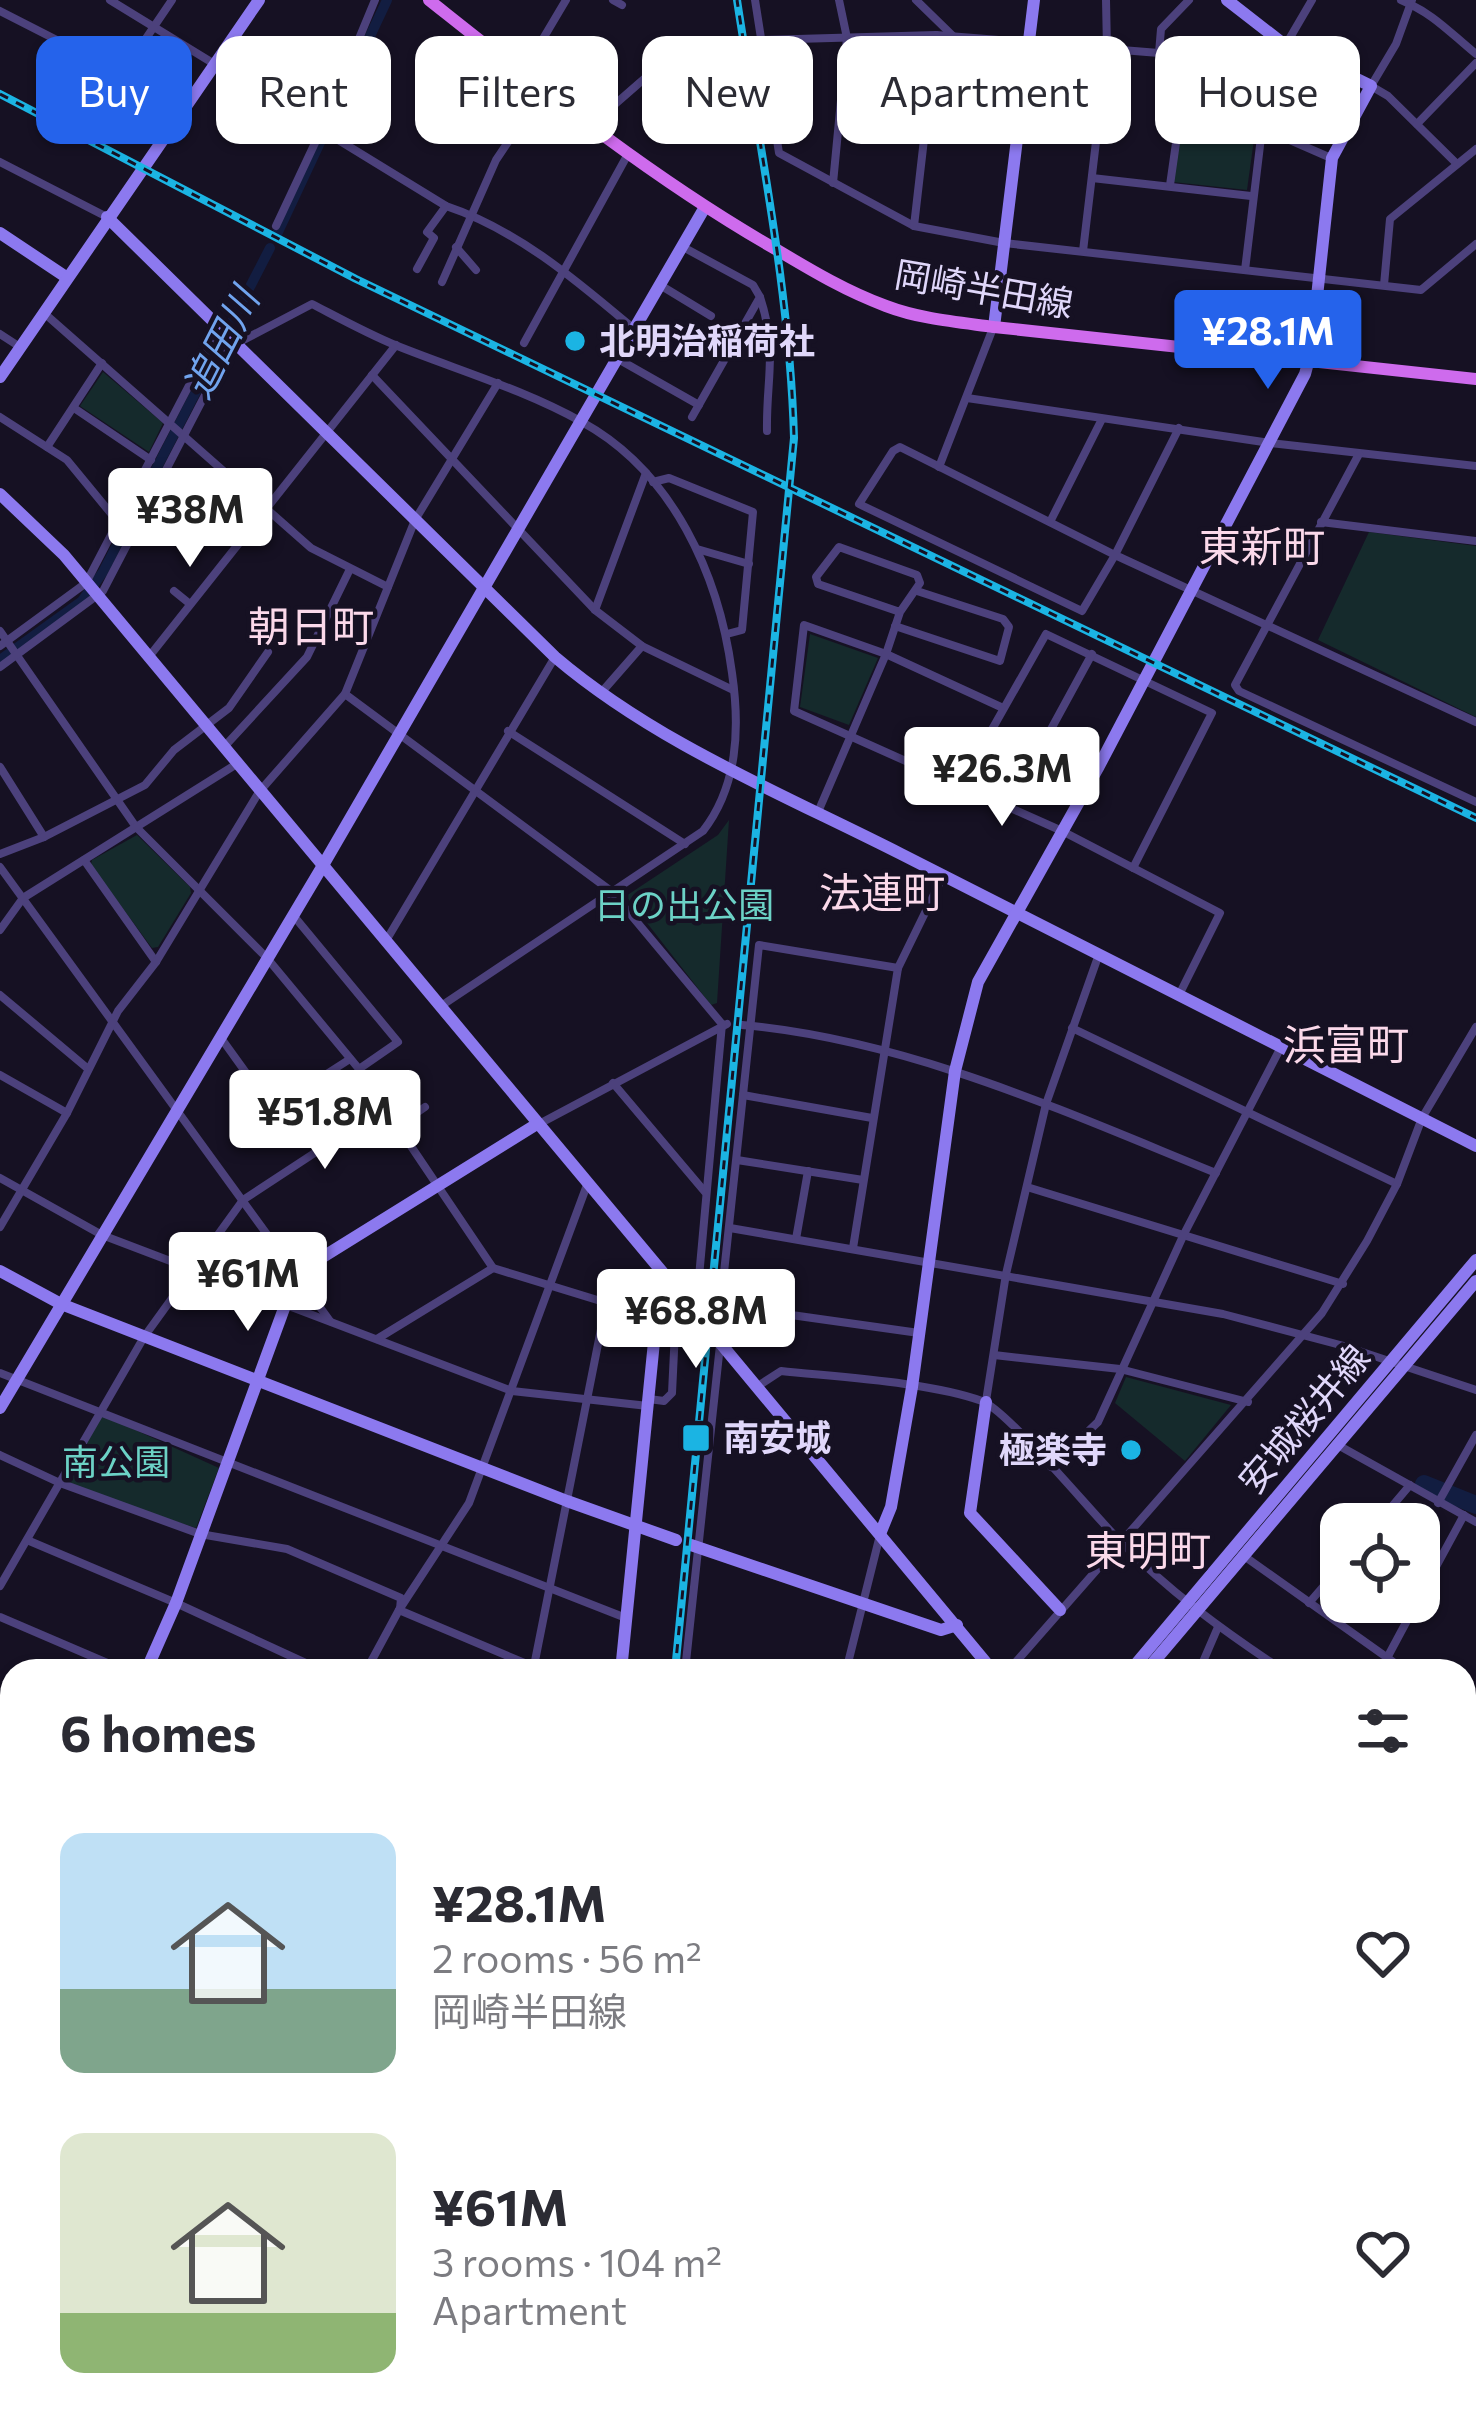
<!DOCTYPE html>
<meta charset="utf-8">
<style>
:root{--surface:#fff;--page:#f7f7f7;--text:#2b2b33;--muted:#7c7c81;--accent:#2563eb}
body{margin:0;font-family:Commissioner,"Noto Sans JP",sans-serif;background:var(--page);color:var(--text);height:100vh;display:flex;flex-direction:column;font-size:45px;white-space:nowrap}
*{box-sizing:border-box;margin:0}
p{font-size:39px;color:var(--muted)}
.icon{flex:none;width:66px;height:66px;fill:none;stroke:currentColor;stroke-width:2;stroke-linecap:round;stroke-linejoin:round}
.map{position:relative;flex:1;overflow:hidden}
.side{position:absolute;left:0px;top:1659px;width:1476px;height:771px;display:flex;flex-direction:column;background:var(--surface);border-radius:36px 36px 0 0;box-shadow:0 3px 9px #0004}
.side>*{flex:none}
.hud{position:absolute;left:36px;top:36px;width:1404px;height:108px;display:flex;gap:24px}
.fabs{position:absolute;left:1320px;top:1503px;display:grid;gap:24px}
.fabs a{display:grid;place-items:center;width:120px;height:120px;border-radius:24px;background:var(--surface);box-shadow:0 3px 9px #0004;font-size:60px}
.price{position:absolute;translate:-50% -102px;padding:0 27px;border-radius:12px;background:#fff;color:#222;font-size:39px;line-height:78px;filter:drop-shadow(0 3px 6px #0008)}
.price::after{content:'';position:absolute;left:50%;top:72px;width:36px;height:27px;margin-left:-18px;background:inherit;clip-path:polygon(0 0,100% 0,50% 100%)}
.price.selected{background:var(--accent);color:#fff}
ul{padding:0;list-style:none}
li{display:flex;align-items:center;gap:36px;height:300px;padding:0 60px}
li span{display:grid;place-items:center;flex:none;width:336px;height:240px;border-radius:24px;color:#555}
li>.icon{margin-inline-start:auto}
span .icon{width:144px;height:144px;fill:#fffc;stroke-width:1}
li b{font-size:51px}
h2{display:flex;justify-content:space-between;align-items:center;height:144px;padding:0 60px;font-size:51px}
.pill{padding:0 42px;border-radius:24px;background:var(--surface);box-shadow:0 3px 9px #0004;font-size:42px;line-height:108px}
.pill.selected{background:var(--accent);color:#fff}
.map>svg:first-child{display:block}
</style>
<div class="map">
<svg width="1476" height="2428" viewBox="0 0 1476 2428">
<rect width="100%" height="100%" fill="#161123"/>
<g fill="#152a2c">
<path d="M1186,82L1255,132L1247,190L1173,182Z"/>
<path d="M103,372L163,423L149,452L80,406Z"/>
<path d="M1369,532L1476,546V717L1318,640Z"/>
<path d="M810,634L878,658L849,725L800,707Z"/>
<path d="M729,820L717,1003L711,1005L626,896L718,835Z"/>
<path d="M137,835L190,887L191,893L158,947L152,948L91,865L92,860Z"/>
<path d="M1126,1377L1231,1405L1185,1461L1115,1403Z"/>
<path d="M100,1414L219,1468L196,1528L60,1483Z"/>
<path d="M0,1779L12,1785V2017L0,2048Z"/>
</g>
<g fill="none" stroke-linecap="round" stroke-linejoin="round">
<g stroke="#121d41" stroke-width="10">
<path d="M277,234L387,0"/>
<path d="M0,660L82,601L103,572L270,248"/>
</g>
<g stroke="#121d41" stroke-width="18">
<path d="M1424,1484L1476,1505"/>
<path d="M1375,2418L1382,2428"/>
</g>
<g stroke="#4c417c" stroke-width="8">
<path d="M110,0L446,206C518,230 577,281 634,329"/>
<path d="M613,0L622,5"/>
<path d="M755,0L779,153L914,226L1004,243L1421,290L1476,244"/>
<path d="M916,0L953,36"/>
<path d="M1401,0C1434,14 1448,31 1476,54"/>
<path d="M1412,0L1396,44L1371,86L1388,96L1457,164"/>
<path d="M0,11L186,106"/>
<path d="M761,40L936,35L1159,53L1262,128L1331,158"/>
<path d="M1159,53L1161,29L1189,0"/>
<path d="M522,74L566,0"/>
<path d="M1232,107L1261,64L1274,65L1312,0"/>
<path d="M468,117L505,60"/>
<path d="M88,124L172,0"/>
<path d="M1417,124L1476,63"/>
<path d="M590,126L660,65"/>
<path d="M0,162L107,217"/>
<path d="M1092,178L1251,196"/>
<path d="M833,183L847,38L839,0"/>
<path d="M1170,185L1186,73"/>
<path d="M276,226L322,128L375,0"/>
<path d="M914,226L936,35"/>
<path d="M456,247L476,270"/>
<path d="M683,247L753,285L760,297L692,417"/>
<path d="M1083,251L1107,49L1106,0"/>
<path d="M417,269L434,238L427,232L446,206"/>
<path d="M1245,270L1262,129"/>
<path d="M442,282L496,160L543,90"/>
<path d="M660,285L711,316"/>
<path d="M1384,285L1390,219L1476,149"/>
<path d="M760,297C778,352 766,378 767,431"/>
<path d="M44,313L311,548L388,587"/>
<path d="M0,334L20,347"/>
<path d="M524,343L628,154"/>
<path d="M618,359L699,405"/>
<path d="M372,375L595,610L642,646L733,690"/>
<path d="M967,398L1270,443L1476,466"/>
<path d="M74,408L151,460"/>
<path d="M0,417L67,460L118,522L133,532"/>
<path d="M1179,428L1115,555L1082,611L859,504L893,451L900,447L1115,555L1476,722"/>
<path d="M47,447L102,363"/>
<path d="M1359,454L1235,685L1239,691L1476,802"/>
<path d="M939,467L993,328"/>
<path d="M653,482L669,478L753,512L742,630L727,634"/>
<path d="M1050,522L1102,419"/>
<path d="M1321,522L1476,541"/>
<path d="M697,549L749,564"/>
<path d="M174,591L190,604"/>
<path d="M595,610L646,473"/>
<path d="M895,626L1000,661L1009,627L1003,619L917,591"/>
<path d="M0,631L136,827L267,958L359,1069L493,1268L656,1318L675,1331L672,1393L664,1401L649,1399"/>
<path d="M0,646L86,583L219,328"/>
<path d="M148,658L396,345"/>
<path d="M0,667L103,591L230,347L312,304C339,318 366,333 395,345C457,370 523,389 582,422C673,472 719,575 732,673C740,728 738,786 703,831L441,1006"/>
<path d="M345,694L611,891L722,1024"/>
<path d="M600,694L642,646"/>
<path d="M1003,708L886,654L804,625L794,711L1062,831L1220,913L1179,995"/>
<path d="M508,731L685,844"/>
<path d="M224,747L307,657L350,569"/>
<path d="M0,767L44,837"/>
<path d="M960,786L1046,634L1212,713L1133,868"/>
<path d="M1008,808L1092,654"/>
<path d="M818,812L886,654L900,612L920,583L917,575L839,547L816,577L818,584L900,612"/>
<path d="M0,854L44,837L145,785L174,750L229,708L268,652"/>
<path d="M84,860L156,962"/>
<path d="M0,867L330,1321"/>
<path d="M293,915L398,1042L359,1069"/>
<path d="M0,930L23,898L235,765"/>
<path d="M387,939L555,657"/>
<path d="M0,995L87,1068"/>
<path d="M742,1025C908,1040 1063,1111 1216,1173"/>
<path d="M1072,1028L1397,1184"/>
<path d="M221,1038L272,1109L350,1059"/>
<path d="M0,1075L67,1113"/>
<path d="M613,1083L705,1192"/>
<path d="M743,1095L872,1118"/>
<path d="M539,1124L727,1024"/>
<path d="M396,1127L425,1107"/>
<path d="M737,1160L863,1180"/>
<path d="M0,1178L102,1235L512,1391L648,1406"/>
<path d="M1027,1187L1343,1284"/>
<path d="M0,1227L67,1113L118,1011L156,962L259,792L345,694L415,520L498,383"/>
<path d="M730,1228L1223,1314L1344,1346L1476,1390"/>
<path d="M796,1239L808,1171"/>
<path d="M853,1248L898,968L943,876"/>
<path d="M720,1305L919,1333"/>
<path d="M696,1310L722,1024"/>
<path d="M717,1338L759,945L898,968"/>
<path d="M377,1339L493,1268"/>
<path d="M994,1355L1120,1369L1248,1402"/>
<path d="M0,1373L626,1618"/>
<path d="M758,1386L781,1371C837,1377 930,1382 982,1401C1008,1411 1092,1513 1118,1539C1168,1591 1225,1632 1284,1671"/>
<path d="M986,1401L1006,1274L1046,1104L1099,954"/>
<path d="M1336,1444L1476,1522"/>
<path d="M0,1455L60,1483L200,1534L287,1549L401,1598L400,1609"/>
<path d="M1051,1467L1098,1422L1184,1234L1280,1049"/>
<path d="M1438,1503L1476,1435"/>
<path d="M1377,1524L1410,1485"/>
<path d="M27,1540L176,1603L323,1671"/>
<path d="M1244,1556L1406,1671"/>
<path d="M0,1586L144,1337L243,1200L383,1108"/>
<path d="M1419,1598L1464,1515"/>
<path d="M1309,1603L1341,1566"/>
<path d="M399,1610L534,1667"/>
<path d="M0,1617L126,1671"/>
<path d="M1387,1658L1417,1602"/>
<path d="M366,1671L399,1610L469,1503L587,1185"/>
<path d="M533,1671L606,1304"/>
<path d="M685,1671L720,1345"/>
<path d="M846,1671L880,1535"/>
<path d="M1008,1671L1322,1313L1367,1241L1397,1184L1422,1118L1476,1027"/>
<path d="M1199,1671L1218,1627"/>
<path d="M1464,1712L1476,1721"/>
<path d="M0,1774L12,1779"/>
<path d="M1464,1807L1476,1815"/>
<path d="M1464,1919L1476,1925"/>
<path d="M1464,2067L1476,2075"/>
<path d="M0,2133L12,2142"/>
<path d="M1464,2197L1476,2172"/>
<path d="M1464,2279L1476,2276"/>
<path d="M0,2318L12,2311"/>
<path d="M0,2340L12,2346"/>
<path d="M99,2418L116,2428"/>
<path d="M285,2418L301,2428"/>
<path d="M446,2418L459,2428"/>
<path d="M622,2418L633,2428"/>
<path d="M1101,2418L1147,2428"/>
<path d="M85,2428L88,2418"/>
<path d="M174,2428L180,2418"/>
<path d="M267,2428L272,2418"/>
<path d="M652,2428L659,2418"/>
<path d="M813,2428L818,2418"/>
<path d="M961,2428L964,2418"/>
<path d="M1290,2428L1300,2418"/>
</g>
<g stroke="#8c79ef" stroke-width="12">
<path d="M107,217L555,657C656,743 783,794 901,854C1093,952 1285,1048 1476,1146"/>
<path d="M0,233L66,277"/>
<path d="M994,327L1034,0"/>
<path d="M0,377L259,0"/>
<path d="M0,494L64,555L699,1316"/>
<path d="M0,1271L61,1304L567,1501L676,1540"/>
<path d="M712,1333L993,1671"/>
<path d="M986,1402L970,1513L1060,1610"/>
<path d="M0,1408L322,867L705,207"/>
<path d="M880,1534L891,1507L912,1387L955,1071L978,982L1099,766L1305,374L1311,352L1332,158L1371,86L1281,42L1227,0"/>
<path d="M691,1545L941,1630L957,1625"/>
<path d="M146,1671L176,1603L297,1273L537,1124"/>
<path d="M621,1671L661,1272"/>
<path d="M1130,1671L1476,1260"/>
<path d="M1146,1671L1476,1281"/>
<path d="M0,2063L12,2029"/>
<path d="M529,2428L532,2418"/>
<path d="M1039,2428L1041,2418"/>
</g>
<g stroke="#ce6bed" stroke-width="12">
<path d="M429,0C540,88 649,176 772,247C809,269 845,291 886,306C920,319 957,322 994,327L1476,379"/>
<path d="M0,1712L12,1717"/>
<path d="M1464,2099L1476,2091"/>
<path d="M1464,2333L1476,2345"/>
</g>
<defs>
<g id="rail">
<path d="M0,94L356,279L1476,818"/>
<path d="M675,1671L794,438C790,291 759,145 737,0"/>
<path d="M601,2428L602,2418"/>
</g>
</defs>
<use href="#rail" stroke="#1bb4e3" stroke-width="8"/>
<use href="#rail" stroke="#161123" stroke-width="3" stroke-dasharray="9" stroke-linecap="butt"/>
</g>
<g fill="#1bb4e3" stroke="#161123" stroke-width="4.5">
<circle cx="575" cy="341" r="12"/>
<rect x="681" y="1423" width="30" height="30" rx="6"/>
<circle cx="1131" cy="1450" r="12"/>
</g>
<g text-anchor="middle" stroke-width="9" stroke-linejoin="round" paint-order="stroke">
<g font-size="36" fill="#e0d7fa" stroke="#161123">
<text transform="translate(984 289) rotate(10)" y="13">岡崎半田線</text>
<text transform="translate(1304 1419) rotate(-50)" y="13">安城桜井線</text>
</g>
<g font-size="36" font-weight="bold" fill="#e0d7fa" stroke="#161123" text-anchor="start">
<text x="599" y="354">北明治稲荷社</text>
<text x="723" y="1451">南安城</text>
<text x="1107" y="1463" text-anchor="end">極楽寺</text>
</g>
<g font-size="36" fill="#6cd2c6" stroke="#161123">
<text x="684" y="918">日の出公園</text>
<text x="116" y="1475">南公園</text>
</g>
<g font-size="39" font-style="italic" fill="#71a4ee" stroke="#161123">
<text transform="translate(221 343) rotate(-63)" y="14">追田川</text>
</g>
<g font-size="42" fill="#fbd9ea" stroke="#161123">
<text x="1262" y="562">東新町</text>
<text x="311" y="642">朝日町</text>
<text x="882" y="908">法連町</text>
<text x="1346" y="1060">浜富町</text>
<text x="1148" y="1566">東明町</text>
</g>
</g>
</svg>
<div class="fabs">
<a><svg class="icon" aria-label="locate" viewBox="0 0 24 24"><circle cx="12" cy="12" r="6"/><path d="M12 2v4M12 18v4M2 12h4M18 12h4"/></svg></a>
</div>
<b class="price selected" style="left:1268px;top:392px">¥28.1M</b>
<b class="price" style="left:190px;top:570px">¥38M</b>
<b class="price" style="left:1002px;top:829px">¥26.3M</b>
<b class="price" style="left:325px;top:1172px">¥51.8M</b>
<b class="price" style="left:248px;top:1334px">¥61M</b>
<b class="price" style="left:696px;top:1371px">¥68.8M</b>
<div class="hud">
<a class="pill selected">Buy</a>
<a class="pill">Rent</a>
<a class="pill">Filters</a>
<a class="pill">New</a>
<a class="pill">Apartment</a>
<a class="pill">House</a>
</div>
<section class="side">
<h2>6 homes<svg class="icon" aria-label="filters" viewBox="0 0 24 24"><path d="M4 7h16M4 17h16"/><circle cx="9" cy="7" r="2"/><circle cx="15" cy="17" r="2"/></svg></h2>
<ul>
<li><span style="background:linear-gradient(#bfe0f5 65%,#7fa58c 0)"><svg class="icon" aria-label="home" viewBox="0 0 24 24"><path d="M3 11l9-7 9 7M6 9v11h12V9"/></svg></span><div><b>¥28.1M</b><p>2 rooms · 56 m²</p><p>岡崎半田線</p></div><svg class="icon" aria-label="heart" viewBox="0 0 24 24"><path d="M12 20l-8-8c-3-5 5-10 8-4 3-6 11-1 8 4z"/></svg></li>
<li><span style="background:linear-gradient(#dfe7d0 75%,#8fb573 0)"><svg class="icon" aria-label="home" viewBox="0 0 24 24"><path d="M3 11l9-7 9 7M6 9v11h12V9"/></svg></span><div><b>¥61M</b><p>3 rooms · 104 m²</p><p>Apartment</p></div><svg class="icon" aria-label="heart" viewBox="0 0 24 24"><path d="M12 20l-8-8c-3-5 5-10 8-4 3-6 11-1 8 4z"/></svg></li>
</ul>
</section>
</div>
